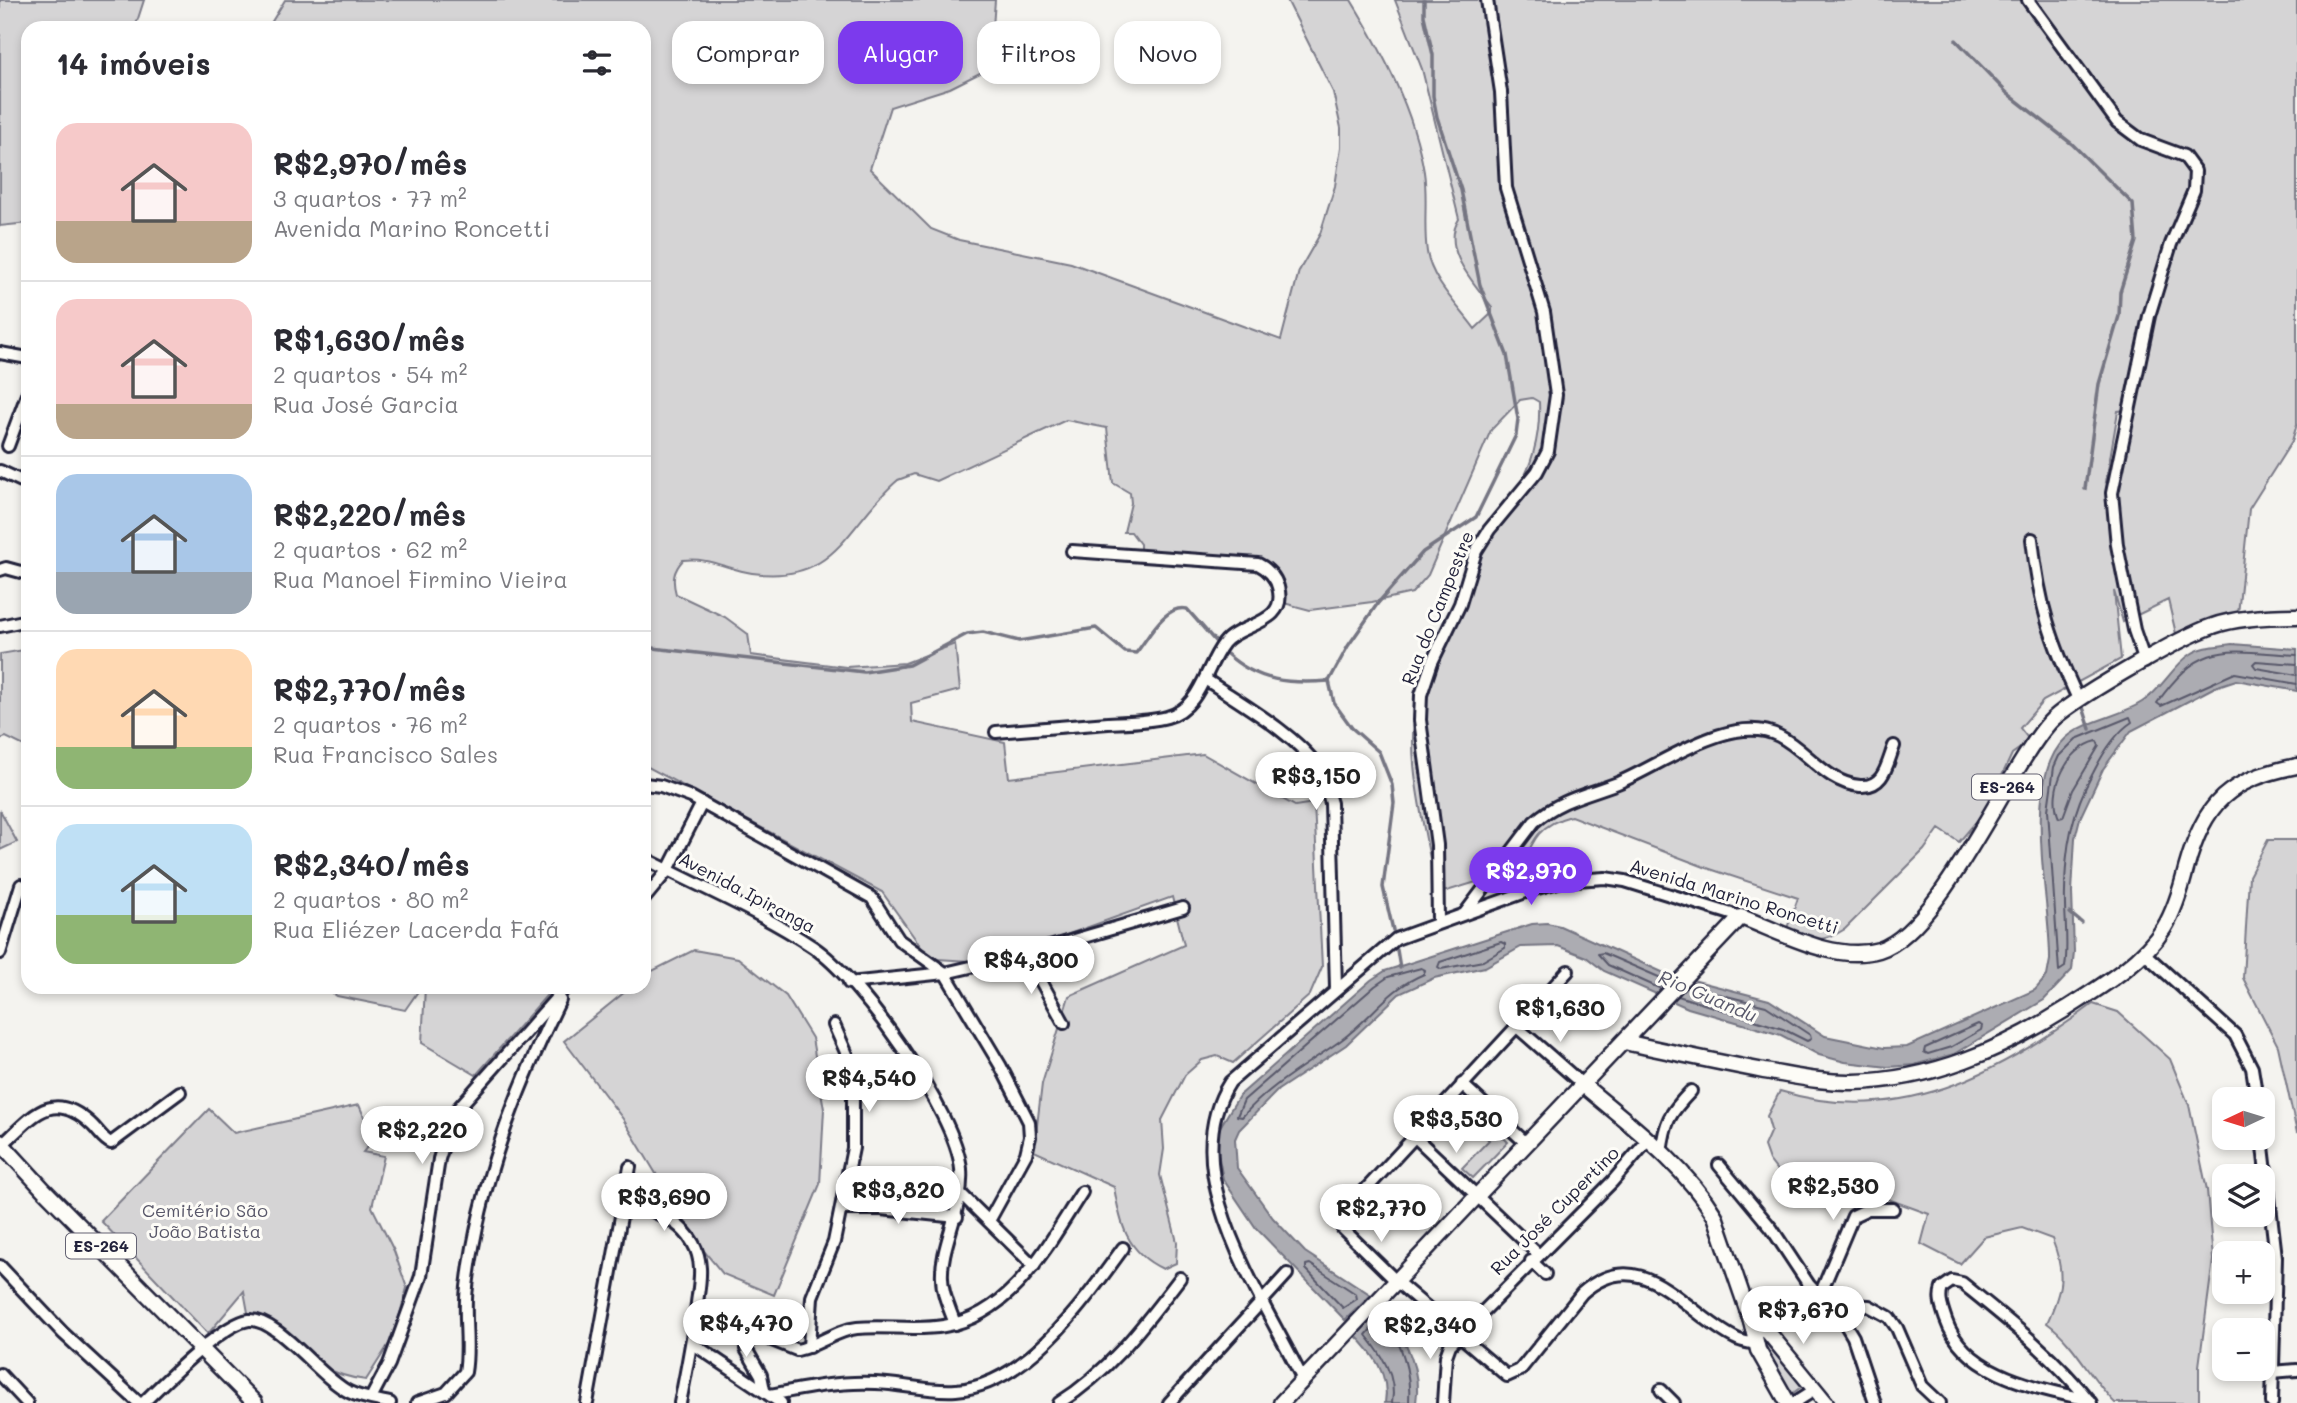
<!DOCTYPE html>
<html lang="pt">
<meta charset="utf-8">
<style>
:root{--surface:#fff;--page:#f7f7f7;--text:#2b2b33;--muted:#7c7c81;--line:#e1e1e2;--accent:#7c3aed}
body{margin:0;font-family:Mali,sans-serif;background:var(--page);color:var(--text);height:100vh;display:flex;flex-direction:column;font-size:26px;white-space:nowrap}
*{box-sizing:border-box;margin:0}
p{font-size:23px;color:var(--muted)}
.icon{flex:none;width:38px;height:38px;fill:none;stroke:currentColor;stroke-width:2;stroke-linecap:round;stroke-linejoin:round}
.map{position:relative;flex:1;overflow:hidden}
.sheet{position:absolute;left:21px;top:21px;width:630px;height:973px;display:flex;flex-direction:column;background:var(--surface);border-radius:21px;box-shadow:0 4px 10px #0003}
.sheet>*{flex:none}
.guide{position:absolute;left:672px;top:21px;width:665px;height:63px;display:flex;gap:14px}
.needle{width:46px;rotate:266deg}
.controls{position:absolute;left:2212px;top:1087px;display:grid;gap:14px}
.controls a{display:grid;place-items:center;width:63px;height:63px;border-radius:14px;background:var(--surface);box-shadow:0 4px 10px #0003;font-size:35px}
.price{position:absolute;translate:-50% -60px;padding:0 16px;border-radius:24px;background:#fff;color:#222;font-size:23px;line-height:46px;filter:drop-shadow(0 2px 4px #0008)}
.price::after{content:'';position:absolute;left:50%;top:42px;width:21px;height:16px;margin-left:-10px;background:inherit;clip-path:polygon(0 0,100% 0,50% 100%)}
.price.on{background:var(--accent);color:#fff}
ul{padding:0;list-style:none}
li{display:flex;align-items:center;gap:21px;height:175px;padding:0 35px}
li+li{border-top:2px solid var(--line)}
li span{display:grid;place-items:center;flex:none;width:196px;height:140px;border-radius:21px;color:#555}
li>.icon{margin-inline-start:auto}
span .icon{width:84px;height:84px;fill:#fffc;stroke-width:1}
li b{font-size:30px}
h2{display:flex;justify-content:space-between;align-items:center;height:84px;padding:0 35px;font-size:30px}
.pill{padding:0 24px;border-radius:21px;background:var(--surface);box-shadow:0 4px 10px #0003;font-size:24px;line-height:63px}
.pill.on{background:var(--accent);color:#fff}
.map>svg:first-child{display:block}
</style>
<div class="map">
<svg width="2297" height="1403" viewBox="0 0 2297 1403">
<rect width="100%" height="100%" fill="#f4f3ef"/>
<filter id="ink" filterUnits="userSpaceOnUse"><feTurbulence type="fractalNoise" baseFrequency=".0143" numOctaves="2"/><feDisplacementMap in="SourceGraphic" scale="14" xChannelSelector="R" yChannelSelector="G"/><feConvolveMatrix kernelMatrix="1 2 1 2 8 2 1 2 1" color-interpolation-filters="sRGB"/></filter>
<g filter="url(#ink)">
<g fill="#d5d4d5" stroke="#7c7b88" stroke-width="2" fill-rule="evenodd">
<path d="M0,0H144L135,28H28V223L0,226Z"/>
<path d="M285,0H995L990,68L950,88L890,107L870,169L931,229L959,240L1071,263L1281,340L1299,271L1320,234L1335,186L1341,147V128L1333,92L1287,0H1351C1383,52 1414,111 1424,172C1428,198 1423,226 1427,252C1431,280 1459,307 1475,329L1492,313V307C1475,284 1440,249 1459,219L1422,69L1395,0H2297V424L2292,441L2249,509L2237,624L2177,638L2168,600L2123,622L2114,591L2121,659L2043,701L2020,728L2030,741L2012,754L1986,810L1959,842L1939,829L1924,850L1845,929C1822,944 1811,940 1786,931L1798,898L1707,868L1571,816C1536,825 1532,843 1519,873L1496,876L1437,894C1425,826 1401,752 1420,684C1430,649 1452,616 1465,582C1470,569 1468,555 1475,541C1480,531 1493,524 1500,515C1527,482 1541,445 1539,402L1532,398L1520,400L1491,430L1428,575L1412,593L1372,602L1310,610L1276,601L1269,582L1253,566L1140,559V544L1131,532H1124L1131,503L1130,493L1113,483L1107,428L1066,420L936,481L914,474L898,480C846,524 838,585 752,573C727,569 709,557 683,560C673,571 672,580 676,594L725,617L748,634L751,655L846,667L905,663L955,644L960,690L911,703L912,722L1005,742L1009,778L1203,754L1295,806L1314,803L1322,967L1310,995L1233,1063L1217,1056L1202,1060L1185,1075L1162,1120L1164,1149L1160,1175L1177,1242L1176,1263L1163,1269C1126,1252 1120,1223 1114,1187L1034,1151L1042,1084L1069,996L1184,945L1172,897L1027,949L970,961L937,959L924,951L882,892L644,765V28H268ZM2127,410L2111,480L2106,482L2118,411Z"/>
<path d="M28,621V748L6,737L0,739V654L24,650V622Z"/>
<path d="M0,810L17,842L0,850Z"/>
<path d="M2268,840H2297V1133L2278,1046L2243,978L2249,876Z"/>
<path d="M694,950L738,958L786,996L812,1038L824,1109L820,1184L774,1295L723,1274L699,1245L623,1119L564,1041L631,987H644V976L648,973Z"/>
<path d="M323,987H421L405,1010L337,996Z"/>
<path d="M425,987H554L476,1075L422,1043Z"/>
<path d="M2093,1004L2118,1012L2170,1059L2189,1105L2207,1190L2213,1260L2199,1366V1403H2115C2091,1379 2075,1343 2047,1323C2062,1290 2066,1274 2052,1239L2022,1228L1984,1237L1960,1264L1921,1244L1929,1214L1888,1199L1795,1194L1769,1160L1764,1146L1771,1130L1767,1116L1780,1091C1899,1128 2000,1073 2093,1004Z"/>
<path d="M359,1105L374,1139L363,1152L384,1156L372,1207L394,1251L407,1288L394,1336L366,1380C319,1375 288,1343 249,1318L244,1291L208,1334L101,1221L209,1109L234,1133Z"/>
<path d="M1477,1112L1508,1142L1473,1178L1462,1168L1489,1140L1468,1120Z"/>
<path d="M1761,1335L1805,1384L1789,1396L1762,1350Z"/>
</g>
<g fill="#acacb2" stroke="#757582" stroke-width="2">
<path d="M2232,644L2297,649V691L2236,680L2215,687L2131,731L2103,769L2080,818L2075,838L2072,892L2074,952L2072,970L2044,1000L1954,1054L1914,1065L1888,1067L1845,1062L1819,1055L1781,1035L1688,1008L1604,971L1586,957L1558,946L1521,947L1485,967L1434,978L1399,994L1346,1045L1278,1090L1239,1130L1235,1139L1237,1168L1273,1218L1305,1252L1371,1295L1345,1320L1256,1228L1223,1179L1216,1143L1220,1127L1239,1096L1371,980L1385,971L1532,924L1547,923L1560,926L1662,972L1769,1000L1825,1036L1884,1048L1907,1047L2035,990L2047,976L2050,960C2051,903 2020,779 2066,738C2086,720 2119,717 2142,702C2163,689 2171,667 2191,654C2202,646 2219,646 2232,644Z"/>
<path d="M1380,1308C1403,1334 1422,1367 1416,1403H1385C1390,1375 1373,1353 1354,1334Z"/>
</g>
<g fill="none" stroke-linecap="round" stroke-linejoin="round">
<g stroke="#59596b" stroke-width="2">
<path d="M2297,655C2226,651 2202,639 2157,703L2161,706L2235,673L2297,684"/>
<path d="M2297,664L2256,661L2253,664L2256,668L2297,675"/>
<path d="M2130,717L2132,722C2115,733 2102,755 2093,773C2072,811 2065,848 2065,892C2064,917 2069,942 2065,967L2059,971L2048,810L2054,767L2059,756L2076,739Z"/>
<path d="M2097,741L2099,746L2073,790L2063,817L2059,818C2047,790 2067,748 2097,741Z"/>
<path d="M1501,942L1505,944V948L1483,961L1441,969L1438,967L1440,962Z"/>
<path d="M1421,968L1425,970L1424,974C1387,989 1371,1019 1340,1041C1305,1066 1271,1084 1242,1117L1237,1116L1244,1100L1375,986L1388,977Z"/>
<path d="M1661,989L1608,965L1598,954L1603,953L1668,981"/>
<path d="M1678,996L1783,1029L1807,1041L1811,1039L1810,1035L1766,1006L1687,986"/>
<path d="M1978,1024L1982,1026L1981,1030L1951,1047L1928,1054L1924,1052L1925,1048Z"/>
<path d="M1310,1264L1356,1294L1357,1299L1343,1308L1306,1269V1265Z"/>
<path d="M1392,1403C1397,1376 1382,1355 1366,1335L1379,1320C1403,1336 1411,1376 1409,1403"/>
</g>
<g stroke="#757582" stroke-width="3.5">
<path d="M1956,40L2007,93L2072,144L2133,204L2136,241L2120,292L2119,316L2099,384L2085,489"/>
<path d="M644,647L864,672L909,665L967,634L983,632L1019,641L1096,628L1125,652L1136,653C1149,637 1165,604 1187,609L1215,641"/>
<path d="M1227,654C1258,682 1289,684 1329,681"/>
<path d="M2082,704L2090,729"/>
<path d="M2070,913L2082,923"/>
<path d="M1393,930L1383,887L1394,803L1392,785L1379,752L1352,728L1334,703L1329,681L1348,646L1378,603L1423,552L1476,517L1516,435L1518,419L1507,355L1480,285L1461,190L1437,117L1433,96V55L1424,16V0"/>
<path d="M1397,950L1400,968"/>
<path d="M1396,1333L1403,1323"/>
</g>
<defs>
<g id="minor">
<path d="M2028,0L2117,122L2141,140L2184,156L2195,171L2194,190L2171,244L2149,316L2112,493L2117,545L2134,630L2145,662"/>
<path d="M0,353L28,358"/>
<path d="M8,446L28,392"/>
<path d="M0,471L28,484"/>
<path d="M2032,539C2039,605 2051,641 2079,701"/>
<path d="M0,570L6,568L28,574"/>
<path d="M0,626L28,620"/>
<path d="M1205,679C1240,703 1294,733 1318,767C1325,777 1327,791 1331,803L1336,988"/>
<path d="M996,732C1033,729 1071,726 1108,723C1127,722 1149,722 1167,717C1201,708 1205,667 1224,643C1239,623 1289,625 1278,587C1275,576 1268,569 1258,564L1072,551"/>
<path d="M644,784L661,786L691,797L872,898L899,940L945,973L1000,1065L1029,1122L1030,1137L1026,1154L989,1221"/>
<path d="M644,858C700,887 761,912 813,947C860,978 956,1113 961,1169C964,1208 940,1246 942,1278C942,1294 950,1309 955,1324"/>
<path d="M644,899L668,870L702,803"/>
<path d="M1465,913L1534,822C1559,800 1585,795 1615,784C1659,767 1731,711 1779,736C1807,750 1826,783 1860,786C1884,788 1887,764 1894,746"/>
<path d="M1438,922L1437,845L1420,720L1421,695L1432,662L1460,604L1476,551L1489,530L1537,472L1548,451L1556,395L1544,312L1506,188L1501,92L1487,0"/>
<path d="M0,953L21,885"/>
<path d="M2144,953L2235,1035L2252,1068L2257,1099"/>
<path d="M1026,954L1064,1023"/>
<path d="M1568,971L1344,1213L1341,1221L1343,1229L1396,1281L1507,1376L1520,1370L1582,1293C1642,1240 1684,1313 1735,1338C1742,1342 1748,1342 1756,1344"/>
<path d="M849,983L945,973L1026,954L1183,908"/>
<path d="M1517,1027L1582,1084"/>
<path d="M1462,1084L1526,1143"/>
<path d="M1415,1137L1538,1254"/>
<path d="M2262,1138L2276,1257L2272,1403"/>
<path d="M2,1145C32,1117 52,1088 91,1124C98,1130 103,1140 111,1143L180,1092"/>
<path d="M1661,1153C1665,1121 1669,1114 1691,1091"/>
<path d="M1719,1165L1772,1229L1809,1285L1844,1322L1853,1337L1875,1403"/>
<path d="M959,1192L1034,1266"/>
<path d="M624,1203C659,1209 698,1228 700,1268C701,1282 697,1298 696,1312C692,1342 686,1373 680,1403"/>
<path d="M843,1209H881L957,1217"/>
<path d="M1531,1261L1545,1274"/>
<path d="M0,1266L63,1333L139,1403"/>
<path d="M1819,1297L1853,1216L1868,1209H1893"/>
<path d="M1825,1304L1869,1306L1889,1317L1897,1328L1922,1386L1940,1403"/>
<path d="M692,1343L781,1403"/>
<path d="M809,1347L812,1297L834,1242L853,1148V1068L834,1025"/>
<path d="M2272,1372L2297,1370"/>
<path d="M0,1374L27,1403"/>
<path d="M1303,1380C1264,1298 1172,1172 1230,1082L1396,939L1534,889L1561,881L1605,878L1625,881L1741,917"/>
<path d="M764,1390L761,1375L746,1349L750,1337L762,1336L797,1350C818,1346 836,1330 857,1328C886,1325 915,1331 944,1326C1013,1315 1048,1244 1082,1192"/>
<path d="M1661,1390L1674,1403"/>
<path d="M770,1395C805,1388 840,1381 876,1383C903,1384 929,1392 956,1390C1026,1386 1086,1299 1123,1248"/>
<path d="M371,1398L389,1364L421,1276L439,1159L453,1114L566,987"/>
<path d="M2089,1400C2039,1388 1965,1376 1946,1320C1942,1308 1938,1299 1942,1288L1952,1281L1962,1283C2009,1321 2054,1356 2091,1403"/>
<path d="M143,1403C163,1383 223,1323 249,1320C278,1318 319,1377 349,1392C361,1398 377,1400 390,1403"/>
<path d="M417,1403L446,1393L465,1372C470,1344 463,1316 467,1287C479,1185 515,1092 560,1000"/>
<path d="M587,1403L630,1167"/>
<path d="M1059,1403C1110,1371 1144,1325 1180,1278"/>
<path d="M1169,1403L1287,1274"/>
<path d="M1443,1403L1446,1356L1450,1345L1612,1182L1648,1140"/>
<path d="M1794,1403L1816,1389"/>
</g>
<g id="major">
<path d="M1624,1042C1671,1052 1717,1062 1764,1071C1794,1076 1823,1083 1854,1082C1932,1080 2001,1050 2066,1009C2100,987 2142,963 2164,928C2175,910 2181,889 2186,869C2205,801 2228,780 2297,766"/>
<path d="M1582,1084C1629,1124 1683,1163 1715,1216L1751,1321L1758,1350L1788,1403"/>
<path d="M0,1142L43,1189L255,1403"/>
<path d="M1751,1321L1768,1332L1826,1403"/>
<path d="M1281,1403L1741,917C1781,932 1835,963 1879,950C1939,932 2006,772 2049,723C2068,701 2183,636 2213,626C2238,617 2270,616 2297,616"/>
</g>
</defs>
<use href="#minor" stroke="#22223b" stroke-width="16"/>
<use href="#major" stroke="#22223b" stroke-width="19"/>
<use href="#minor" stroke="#fdfcf7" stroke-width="10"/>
<use href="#major" stroke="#fdfcf7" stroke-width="14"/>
</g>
</g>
<g text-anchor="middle" stroke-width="6" stroke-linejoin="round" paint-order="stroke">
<g fill="#fdfcf7" stroke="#646373" stroke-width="2">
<rect x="1972" y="774.5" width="70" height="25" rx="5"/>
<rect x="66" y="1233.5" width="70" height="25" rx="5"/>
</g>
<g font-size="16" font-weight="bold" fill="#22223b">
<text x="2007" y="793">ES-264</text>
<text x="101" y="1252">ES-264</text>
</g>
<g font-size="18" fill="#22223b" stroke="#fdfcf7">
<text transform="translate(1438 608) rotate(-68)" y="6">Rua do Campestre</text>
<text transform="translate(747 893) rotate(28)" y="6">Avenida Ipiranga</text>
<text transform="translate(1734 897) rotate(17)" y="6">Avenida Marino Roncetti</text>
<text transform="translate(1555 1211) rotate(-45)" y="6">Rua José Cupertino</text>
</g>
<g font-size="18" fill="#585769" stroke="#fdfcf7">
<text x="205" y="1217">Cemitério São<tspan x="205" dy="21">João Batista</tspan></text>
</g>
<g font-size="19" font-style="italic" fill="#59596b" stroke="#fdfcf7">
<text transform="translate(1708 996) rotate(23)" y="7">Rio Guandu</text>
</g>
</g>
</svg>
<div class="controls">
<a><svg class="needle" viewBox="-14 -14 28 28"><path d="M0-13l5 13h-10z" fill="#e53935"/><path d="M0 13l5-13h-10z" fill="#7c7c81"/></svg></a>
<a><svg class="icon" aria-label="layers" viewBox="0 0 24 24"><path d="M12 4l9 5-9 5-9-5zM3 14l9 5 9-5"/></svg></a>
<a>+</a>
<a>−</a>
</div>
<b class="price" style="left:1316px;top:812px">R$3,150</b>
<b class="price on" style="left:1531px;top:907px">R$2,970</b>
<b class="price" style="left:1031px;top:996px">R$4,300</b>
<b class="price" style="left:1560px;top:1044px">R$1,630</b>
<b class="price" style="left:869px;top:1114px">R$4,540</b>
<b class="price" style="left:1456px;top:1155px">R$3,530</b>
<b class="price" style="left:422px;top:1166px">R$2,220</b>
<b class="price" style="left:1833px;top:1222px">R$2,530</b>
<b class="price" style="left:898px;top:1226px">R$3,820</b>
<b class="price" style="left:664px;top:1233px">R$3,690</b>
<b class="price" style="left:1381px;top:1244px">R$2,770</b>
<b class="price" style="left:1803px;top:1346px">R$7,670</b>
<b class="price" style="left:746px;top:1359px">R$4,470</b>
<b class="price" style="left:1430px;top:1361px">R$2,340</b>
<div class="guide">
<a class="pill">Comprar</a>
<a class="pill on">Alugar</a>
<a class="pill">Filtros</a>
<a class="pill">Novo</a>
</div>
<section class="sheet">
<h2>14 imóveis<svg class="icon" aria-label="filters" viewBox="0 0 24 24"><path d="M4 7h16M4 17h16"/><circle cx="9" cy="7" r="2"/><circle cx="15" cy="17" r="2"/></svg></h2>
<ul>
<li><span style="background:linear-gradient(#f6c9c9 70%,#b9a48a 0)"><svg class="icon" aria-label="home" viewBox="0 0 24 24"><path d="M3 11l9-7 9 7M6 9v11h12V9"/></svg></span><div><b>R$2,970/mês</b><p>3 quartos · 77 m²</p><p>Avenida Marino Roncetti</p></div></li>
<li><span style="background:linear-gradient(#f6c9c9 75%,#b9a48a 0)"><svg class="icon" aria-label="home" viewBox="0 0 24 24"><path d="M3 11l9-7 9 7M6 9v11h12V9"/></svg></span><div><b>R$1,630/mês</b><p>2 quartos · 54 m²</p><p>Rua José Garcia</p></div></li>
<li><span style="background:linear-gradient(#a9c7e8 70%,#9aa5b1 0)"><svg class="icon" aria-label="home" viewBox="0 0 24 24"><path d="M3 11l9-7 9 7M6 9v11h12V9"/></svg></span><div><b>R$2,220/mês</b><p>2 quartos · 62 m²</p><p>Rua Manoel Firmino Vieira</p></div></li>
<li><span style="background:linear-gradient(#ffd9b3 70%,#8fb573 0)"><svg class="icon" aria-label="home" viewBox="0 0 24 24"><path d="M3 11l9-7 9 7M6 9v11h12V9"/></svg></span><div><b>R$2,770/mês</b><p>2 quartos · 76 m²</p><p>Rua Francisco Sales</p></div></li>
<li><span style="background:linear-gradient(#bfe0f5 65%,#8fb573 0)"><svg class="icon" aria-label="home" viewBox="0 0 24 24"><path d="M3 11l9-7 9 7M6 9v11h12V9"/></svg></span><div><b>R$2,340/mês</b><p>2 quartos · 80 m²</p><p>Rua Eliézer Lacerda Fafá</p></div></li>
</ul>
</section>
</div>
